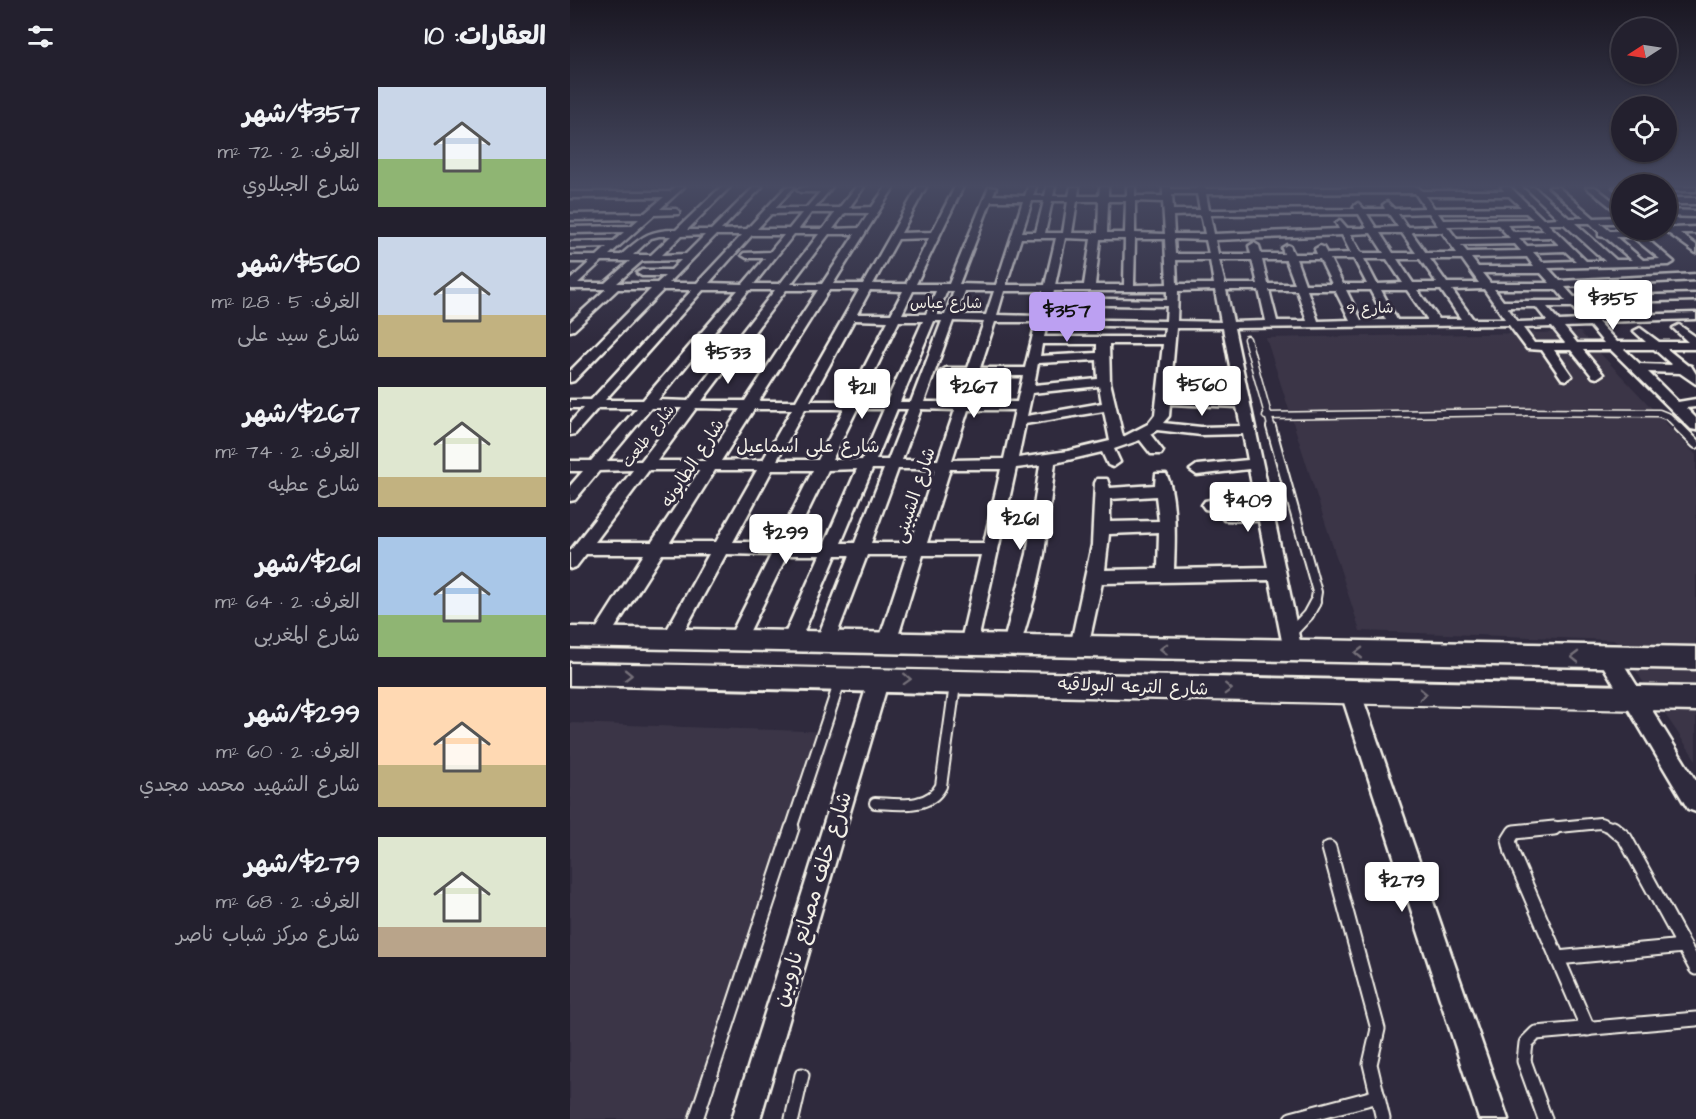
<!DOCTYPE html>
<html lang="ar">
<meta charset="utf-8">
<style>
:root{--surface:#23202e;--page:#2b2836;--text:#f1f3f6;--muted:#a3a3aa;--line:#403e4a;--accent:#bca0f2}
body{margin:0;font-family:"Architects Daughter","Playpen Sans Arabic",sans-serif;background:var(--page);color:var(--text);direction:rtl;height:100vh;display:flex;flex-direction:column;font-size:22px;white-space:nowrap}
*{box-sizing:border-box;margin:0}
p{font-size:20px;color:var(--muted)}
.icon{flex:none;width:33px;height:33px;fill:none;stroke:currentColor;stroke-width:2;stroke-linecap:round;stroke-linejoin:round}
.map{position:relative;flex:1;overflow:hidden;direction:ltr}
.panel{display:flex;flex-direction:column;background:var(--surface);width:570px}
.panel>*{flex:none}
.needle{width:39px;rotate:258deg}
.controls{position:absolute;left:1041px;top:18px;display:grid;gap:12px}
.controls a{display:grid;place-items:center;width:66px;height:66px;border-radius:50%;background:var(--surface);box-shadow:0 2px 4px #0004,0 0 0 2px var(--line);font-size:30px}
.price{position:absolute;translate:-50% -51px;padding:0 14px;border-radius:6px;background:#fff;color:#222;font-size:20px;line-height:39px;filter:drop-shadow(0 2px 3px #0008)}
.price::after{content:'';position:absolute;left:50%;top:36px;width:18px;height:14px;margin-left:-9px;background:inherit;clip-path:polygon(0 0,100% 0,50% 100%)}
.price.active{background:var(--accent);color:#111}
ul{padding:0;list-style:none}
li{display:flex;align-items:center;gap:18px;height:150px;padding:0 24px}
li span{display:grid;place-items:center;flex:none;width:168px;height:120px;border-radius:0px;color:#555}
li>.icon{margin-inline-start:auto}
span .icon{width:72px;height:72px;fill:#fffc;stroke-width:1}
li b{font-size:26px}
h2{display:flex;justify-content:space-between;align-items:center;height:72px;padding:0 24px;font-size:26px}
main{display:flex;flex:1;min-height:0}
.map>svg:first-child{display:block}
</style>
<main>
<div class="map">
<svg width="1126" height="1119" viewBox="0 0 1126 1119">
<rect width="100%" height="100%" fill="#2f2a3d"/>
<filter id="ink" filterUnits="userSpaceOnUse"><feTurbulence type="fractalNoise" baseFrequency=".0167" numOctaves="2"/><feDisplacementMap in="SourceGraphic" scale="12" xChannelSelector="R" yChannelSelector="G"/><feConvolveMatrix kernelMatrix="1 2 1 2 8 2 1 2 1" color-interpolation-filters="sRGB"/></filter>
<g filter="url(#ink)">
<g fill="#3b3647">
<path d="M1010,332L1126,455V760L1045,640L790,631L696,338Z"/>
<path d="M0,723L263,732L122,1119H0Z"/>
</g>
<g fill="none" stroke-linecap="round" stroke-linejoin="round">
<defs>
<g id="lane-far3">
<path d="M677,339L702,429"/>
<path d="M696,416L943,412L1089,413L1099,417L1111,429"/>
</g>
<g id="lane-far2">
<path d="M701,427L747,592L745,604"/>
<path d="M1109,427L1126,444"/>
</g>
<g id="lane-far1">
<path d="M720,634L738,615L745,602"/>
<path d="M305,803C327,804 359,810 371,786L385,685"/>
<path d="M221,829L270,681"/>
<path d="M969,829L1030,823L1045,829"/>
</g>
<g id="lane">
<path d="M984,828L944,832L939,840L942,853L1018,1029"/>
<path d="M1043,828L1055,838L1126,968"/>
<path d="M759,848L808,1029L800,1064L813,1119"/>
<path d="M987,958L1114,946"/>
<path d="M126,1119L222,828"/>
<path d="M222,1119L232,1075"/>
<path d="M721,1119L808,1096"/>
<path d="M975,1119L954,1061L956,1043L966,1033L1126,1019"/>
</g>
<g id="street">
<path d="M105,187H114L90,209H106L110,212L109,214L84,215L39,255H51C72,237 78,230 106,230L151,187H160L117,230H141L184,187H192L151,230L177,229L216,187H224L205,208H236L250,192H231L227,190C236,185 251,187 262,187L245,208H269L286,187H294L279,208L302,207L316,187H324L263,284H293L348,187H356L331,233L362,232L385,187H393L346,284H379L419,187L426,188L423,195L455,196L458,187H466L463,196H475L477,187H485L483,196H499L501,187H509L508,196H529L530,187H538V196H557V187H565V196H593V187H601V189H626V187H634L635,189L848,187L852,191H934L931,187H940L973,219L988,218L955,187H964L999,218H1014L979,187H988L1024,218L1052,217V223H1030L1040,231L1066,230L1104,262L1099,265L978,268L990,281L1126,274V280L995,287L1004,297L1126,294V300L1010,303L1022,316L1126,313V319L1028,322L1047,342H1076L1064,331L1070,328L1089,342H1118L1103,328L1109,325L1126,337V349H1097L1117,365L1121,366L1126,374V384L1110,373L1078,372L1108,402L1126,399V407L1116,408L1126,418V430L1121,429L1041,350H1013L1033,374L1027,378L1023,377L1001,350H984L1002,376L996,380L992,379L972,350L957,349L939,325L664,328L732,651L730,657L723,659L716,657L714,651L700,580L532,583L518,647L516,653L509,655L502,653L500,647L522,545L525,483L527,479H537L540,488L585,485L586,474H596C607,494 605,544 604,569L698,567L689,521L654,520L651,516L654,512L687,510L686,507L640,510L635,509L632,505L635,501L640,500L684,496L679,469L627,475L620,470L627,465L678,460L673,434L631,435L587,430L580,434L593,451L591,454H581L570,440L544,449L550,462L543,467L538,465L532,452L485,463L474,554L464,599L449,650L442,653L435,650L433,645L457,554L470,465L446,468L406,650L399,653L392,650L390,645L411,555H353L326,643L323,648L317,651L311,648L308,643L337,555H297L264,642L261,647L255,650L249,647L246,642L280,555H266L230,641L227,646L221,649L215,646L212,641L250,555H217L173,645L167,648L161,645L158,640L201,555L156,554L108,642L102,645L96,642L93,637L139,554H92L36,642L30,645L24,642L21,637L74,554H16L6,567L0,569V551L63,470L29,471L5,500L0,501V486L13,471H0V461H21L67,408H28L5,434L0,435V423L13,408H0V400H21L122,290H93L4,381L0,382V371L81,289H48L4,330L0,331V322L36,289H0V280L20,262H0V256H27L37,247L0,248V242L44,241L54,232L0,233V227L61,226L69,219L0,220V214L75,213L94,197L0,198V192H100ZM845,193L855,208L824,209L817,202L813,205L815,209H794L788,203L784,206L785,209L639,210L636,194ZM602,194H627L630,210H603ZM855,196H939L951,207L864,208ZM421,201H453L426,285L389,284ZM462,201H474L466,232H452ZM482,201H498L493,233H475ZM507,201H529L528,233H502ZM538,201H556L555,233H537ZM565,201L593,202L595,234L565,233ZM232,213L219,229H187L201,214ZM241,213H265L253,229H229ZM275,213H299L289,228L263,229ZM859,213L868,226L837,227L828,214ZM868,213H956L963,219L873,220ZM789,214L797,228H777L770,220L766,223L769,229L644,234L640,215ZM797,214H819L828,227L806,228ZM631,215L635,234H604L603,216ZM1005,223H1020L1029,232V236L1035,237L1062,260H1046ZM968,224L975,231L944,232L937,225ZM978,224H994L1035,261H1016ZM928,225L940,238L887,239L877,226ZM841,232H872L887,253H856ZM801,233L814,253H791L780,234ZM810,233H832L846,253H823ZM224,234H249L210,284H184ZM259,234H285L252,284H221ZM135,235L116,254L92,255L111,236ZM146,235H172L127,283H99ZM182,235H214L200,252L174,253L172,255L177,258H195L173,284L139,283ZM772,235L781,253L757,254L753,247L750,246L745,249L747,254H724L720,246L717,245L712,248L714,254H691L689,246L684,243L679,246L681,254H648L645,240ZM89,236H101L81,255H63L81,238ZM981,237L989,245L957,246L949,238ZM1046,237H1063L1090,259L1073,260ZM359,238L336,284H303L328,239ZM451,238H486L475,285H436ZM495,238L521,239L514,285H485ZM530,239H555L554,285H525ZM565,239H595L597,284L564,285ZM604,239L636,240L639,254H605ZM945,244L951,251L897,252L891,245ZM995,251L1006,261L972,262L963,252ZM957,257L964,267H908L901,258ZM726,259H750L762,284H735ZM760,259H784L797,284H773ZM794,259H817L833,283L807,284ZM827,259H850L867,283H843ZM860,259H892L909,283H877ZM111,260L101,270H72L67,273L72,276H95L87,283H47L72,261ZM606,260H640L644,284H607ZM649,260H682L688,284H655ZM692,260H716L725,284H698ZM32,261H60L35,283H8ZM912,273H971L980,283H920ZM914,289L935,319H903L882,290ZM924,289H986L996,301H933ZM133,290H168L73,400H35ZM179,290H205L118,401L88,400ZM216,290H248L175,401H132ZM259,290H289L226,401H189ZM300,290L333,291L321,314H287ZM645,290L651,322L607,321L608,291ZM656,290H689L696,321L663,322ZM699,290H727L737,321H707ZM737,290H765L780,320L748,321ZM776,290H800L816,320H791ZM811,290H837L858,320H827ZM847,290H871L891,319H869ZM343,291H366L356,314H332ZM377,291H384L375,315H367ZM395,291H424L416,315H386ZM434,291H473L468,316L427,315ZM484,291H597V300L482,298ZM481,304L597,306L596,321L478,319ZM937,307H966L977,321L948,322ZM977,307H1002L1013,320L989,321ZM284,320L318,321L277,401H240ZM329,321H353L317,401H290ZM364,321H372L341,402H330ZM383,321L414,322L398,368H376L370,372L376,376H396L387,402H354ZM425,322H466L455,368H410ZM477,325L595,327L594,337H474ZM1020,326L1034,343H1007L994,327ZM982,327L995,343H964L953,328ZM606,328H653L666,399L600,396ZM472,344H527V353L470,356ZM539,344H593L585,415L578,424L553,437L540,382ZM1054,349H1084L1102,365L1070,364ZM527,360L528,379L464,385L468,363ZM408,376H453L447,402H400ZM529,386L532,403L457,416L462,393ZM600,404L667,407L671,426L631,427L593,423L599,416ZM81,408H112L71,461H37ZM126,408L170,409L136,461H87ZM184,409H222L193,460L151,461ZM235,409H274L248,460H207ZM287,409H314L292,460H262ZM327,409H338L318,460H306ZM351,409L385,410L368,460H332ZM398,410H445L434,459L382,460ZM534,411L540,441L498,451L448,458L455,424ZM287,469L255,543L223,542L258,470ZM302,469H314L285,543H271ZM328,469H365L341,543H301ZM380,469H431L414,543H357ZM79,470H130L82,542H25ZM145,470H187L146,542H100ZM202,470H243L207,542H163ZM586,496L589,521L540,522V499ZM589,532L588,569L535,570L539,534Z"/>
<path d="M1016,187H1025L1052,208V216Z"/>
<path d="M1043,187H1052V192Z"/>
<rect x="1096" y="187" width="30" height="4"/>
<rect x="1096" y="198" width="30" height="6"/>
<path d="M1096,210L1126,211V217L1096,216Z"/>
<path d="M1096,224L1103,228L1126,227V233H1110L1126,245V253L1094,230H1096Z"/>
<path d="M1039,650L1046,652L1126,781V812L1118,809L1032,664L1030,658L1032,652Z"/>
<path d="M309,671L316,673L319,679L190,1119H162L299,679L302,673Z"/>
<path d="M781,684L788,687L791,693L938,1119H909L771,693L774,687Z"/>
</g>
<g id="secondary">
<path d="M0,627L1126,647V669L0,647Z"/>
<path d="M0,663C375,669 751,681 1126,687V711C751,704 375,692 0,685Z"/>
</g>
</defs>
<use href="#lane-far3" stroke="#f4f1e8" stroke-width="9"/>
<use href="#lane-far2" stroke="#f4f1e8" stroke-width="12"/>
<use href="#lane-far1" stroke="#f4f1e8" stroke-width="14"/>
<use href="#lane" stroke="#f4f1e8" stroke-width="17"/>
<use href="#street" stroke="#f4f1e8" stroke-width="5"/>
<use href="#secondary" stroke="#f4f1e8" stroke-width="5"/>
<use href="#lane-far3" stroke="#2f2a3d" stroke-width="6"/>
<use href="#lane-far2" stroke="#2f2a3d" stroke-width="8"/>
<use href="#lane-far1" stroke="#2f2a3d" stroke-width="10"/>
<use href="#lane" stroke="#2f2a3d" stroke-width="13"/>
<use href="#street" fill="#2f2a3d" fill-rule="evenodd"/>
<use href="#secondary" fill="#2f2a3d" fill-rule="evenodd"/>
</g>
<defs><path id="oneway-chevron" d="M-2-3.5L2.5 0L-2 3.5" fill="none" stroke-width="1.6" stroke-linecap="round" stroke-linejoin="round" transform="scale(1.5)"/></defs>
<g stroke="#747079">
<use href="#oneway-chevron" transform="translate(594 649) rotate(-179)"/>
<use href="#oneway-chevron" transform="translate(789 653) rotate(-179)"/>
<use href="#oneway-chevron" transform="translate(1005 657) rotate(-179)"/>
<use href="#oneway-chevron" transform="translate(58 675) rotate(1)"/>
<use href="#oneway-chevron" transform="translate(337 679) rotate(2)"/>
<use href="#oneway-chevron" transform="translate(658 689) rotate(2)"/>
<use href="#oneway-chevron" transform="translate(853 694) rotate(1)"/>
</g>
</g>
<linearGradient id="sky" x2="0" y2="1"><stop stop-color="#1a1722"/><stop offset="0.54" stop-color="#474a62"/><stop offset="1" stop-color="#474a62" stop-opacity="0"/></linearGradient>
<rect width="1126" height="344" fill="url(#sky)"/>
<g text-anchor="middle" stroke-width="6" stroke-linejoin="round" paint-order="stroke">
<g font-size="15" fill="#f4f1e8" stroke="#2f2a3d">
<text x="376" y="308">شارع عباس</text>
<text transform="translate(800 308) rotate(-1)" y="5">شارع 9</text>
<text transform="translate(78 436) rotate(-52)" y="5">شارع طلعت</text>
</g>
<g font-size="18" fill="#f4f1e8" stroke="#2f2a3d">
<text x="238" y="452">شارع على اسماعيل</text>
<text transform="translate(122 463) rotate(-57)" y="6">شارع الطابونه</text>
<text transform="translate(344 495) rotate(-72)" y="6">شارع الشبينى</text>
<text transform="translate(563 686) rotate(2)" y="6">شارع الترعه البولاقيه</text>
</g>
<g font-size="21" fill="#f4f1e8" stroke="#2f2a3d">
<text transform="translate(242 899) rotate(-73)" y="7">شارع خلف مصانع ناروبين</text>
</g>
</g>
</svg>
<div class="controls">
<a><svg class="needle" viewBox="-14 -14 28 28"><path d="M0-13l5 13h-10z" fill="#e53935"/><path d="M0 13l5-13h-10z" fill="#a3a3aa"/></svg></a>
<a><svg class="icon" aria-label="locate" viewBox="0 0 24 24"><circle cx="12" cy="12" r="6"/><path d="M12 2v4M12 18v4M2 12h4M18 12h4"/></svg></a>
<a><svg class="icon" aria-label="layers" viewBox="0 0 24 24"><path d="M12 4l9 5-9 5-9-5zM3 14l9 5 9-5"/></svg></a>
</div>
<b class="price" style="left:1043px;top:331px">$355</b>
<b class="price active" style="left:497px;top:343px">$357</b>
<b class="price" style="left:158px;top:385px">$533</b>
<b class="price" style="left:632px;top:417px">$560</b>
<b class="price" style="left:404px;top:419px">$267</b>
<b class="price" style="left:292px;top:420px">$211</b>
<b class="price" style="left:678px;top:533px">$409</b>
<b class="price" style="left:450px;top:551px">$261</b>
<b class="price" style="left:216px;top:565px">$299</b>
<b class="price" style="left:832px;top:913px">$279</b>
</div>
<section class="panel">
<h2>العقارات: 10<svg class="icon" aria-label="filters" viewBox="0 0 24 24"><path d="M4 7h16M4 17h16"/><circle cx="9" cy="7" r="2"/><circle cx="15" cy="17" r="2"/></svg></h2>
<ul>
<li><span style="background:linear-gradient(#c9d6e8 60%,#8fb573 0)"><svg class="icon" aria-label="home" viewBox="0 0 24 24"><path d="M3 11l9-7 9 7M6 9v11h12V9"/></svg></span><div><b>$357/شهر</b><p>الغرف: 2 · 72 m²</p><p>شارع الجبلاوي</p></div></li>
<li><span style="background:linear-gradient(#c9d6e8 65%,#c2b280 0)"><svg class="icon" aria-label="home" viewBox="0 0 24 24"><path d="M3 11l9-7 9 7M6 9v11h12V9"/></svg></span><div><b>$560/شهر</b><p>الغرف: 5 · 128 m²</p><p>شارع سيد على</p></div></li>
<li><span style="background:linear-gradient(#dfe7d0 75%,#c2b280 0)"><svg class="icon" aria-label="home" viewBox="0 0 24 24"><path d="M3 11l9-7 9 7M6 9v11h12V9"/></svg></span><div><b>$267/شهر</b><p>الغرف: 2 · 74 m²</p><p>شارع عطيه</p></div></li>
<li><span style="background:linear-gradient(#a9c7e8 65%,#8fb573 0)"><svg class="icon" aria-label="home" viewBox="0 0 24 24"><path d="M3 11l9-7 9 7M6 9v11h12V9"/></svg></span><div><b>$261/شهر</b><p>الغرف: 2 · 64 m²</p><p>شارع المغربى</p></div></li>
<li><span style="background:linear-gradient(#ffd9b3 65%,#c2b280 0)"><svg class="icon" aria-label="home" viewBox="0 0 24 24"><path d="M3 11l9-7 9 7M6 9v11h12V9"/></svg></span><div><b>$299/شهر</b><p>الغرف: 2 · 60 m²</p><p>شارع الشهيد محمد مجدي</p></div></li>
<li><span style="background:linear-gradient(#dfe7d0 75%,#b9a48a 0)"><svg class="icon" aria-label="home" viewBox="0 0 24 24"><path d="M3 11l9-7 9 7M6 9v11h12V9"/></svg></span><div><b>$279/شهر</b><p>الغرف: 2 · 68 m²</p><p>شارع مركز شباب ناصر</p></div></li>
</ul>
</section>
</main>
